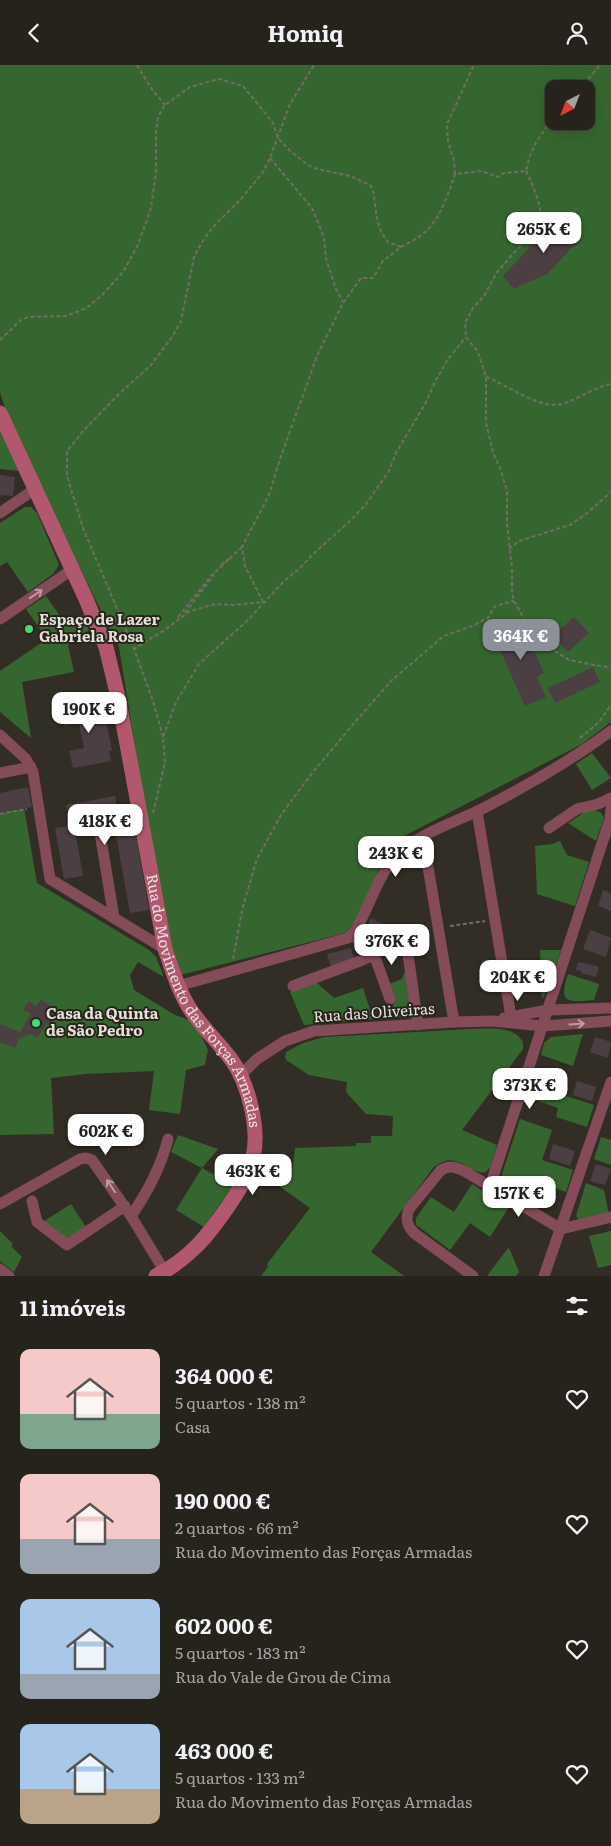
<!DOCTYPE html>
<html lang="pt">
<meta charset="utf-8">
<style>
:root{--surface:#26221c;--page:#2e2a25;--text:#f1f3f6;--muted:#a4a4a3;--line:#423f3b;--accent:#8c9099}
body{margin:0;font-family:Literata,serif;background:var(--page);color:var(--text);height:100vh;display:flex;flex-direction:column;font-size:19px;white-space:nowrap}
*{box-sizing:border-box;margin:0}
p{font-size:16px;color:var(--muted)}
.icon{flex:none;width:28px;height:28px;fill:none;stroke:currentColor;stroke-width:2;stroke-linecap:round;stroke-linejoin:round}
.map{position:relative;height:1211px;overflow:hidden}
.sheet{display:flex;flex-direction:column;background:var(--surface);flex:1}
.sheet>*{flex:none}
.needle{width:32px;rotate:222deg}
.fabs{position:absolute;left:545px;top:15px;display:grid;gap:10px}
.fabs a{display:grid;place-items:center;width:50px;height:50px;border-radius:10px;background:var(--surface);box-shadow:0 5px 20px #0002,0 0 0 1px var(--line);font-size:25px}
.price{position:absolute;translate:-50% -42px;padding:0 11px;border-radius:10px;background:#fff;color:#222;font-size:16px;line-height:32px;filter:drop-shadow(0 1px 2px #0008)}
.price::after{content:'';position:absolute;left:50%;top:30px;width:15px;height:11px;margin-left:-8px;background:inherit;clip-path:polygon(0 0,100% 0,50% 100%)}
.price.selected{background:var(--accent);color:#fff}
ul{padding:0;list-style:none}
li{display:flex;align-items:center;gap:15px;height:125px;padding:0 20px}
li span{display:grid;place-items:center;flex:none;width:140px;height:100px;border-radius:10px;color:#555}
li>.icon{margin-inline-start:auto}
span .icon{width:60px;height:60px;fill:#fffc;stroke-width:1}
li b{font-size:21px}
h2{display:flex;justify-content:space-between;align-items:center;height:60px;padding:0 20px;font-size:21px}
header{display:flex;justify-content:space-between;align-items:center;height:65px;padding:0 20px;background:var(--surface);font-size:22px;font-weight:700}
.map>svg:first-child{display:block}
</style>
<header><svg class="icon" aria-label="back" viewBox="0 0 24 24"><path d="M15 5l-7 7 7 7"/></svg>Homiq<svg class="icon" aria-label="person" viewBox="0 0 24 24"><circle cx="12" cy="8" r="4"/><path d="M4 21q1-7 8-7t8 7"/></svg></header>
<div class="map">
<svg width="611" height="1211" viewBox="0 0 611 1211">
<rect width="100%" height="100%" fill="#332e25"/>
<g fill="#36662f" fill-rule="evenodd">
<path d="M0,0H611V657L582,679L404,771L381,799L355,857L345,868L180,910L166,873L119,582L12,365L0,327ZM554,24H586V56H554Z"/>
<path d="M0,362L20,406L0,404Z"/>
<path d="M25,442H31L37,448L59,500L53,509L28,527L7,497L0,501V458Z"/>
<path d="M46,531L67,561L83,550L89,565L68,580L74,607L22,617L31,673L0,647V606L47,574L26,544Z"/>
<path d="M592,688L611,713L592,725L576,699Z"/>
<path d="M24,743L37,818L149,885L156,892L164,912L138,897L130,910L134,925L175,950L189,955L200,968L208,985L205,1000L186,1005L180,1049L149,1045L154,1006L85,1009L51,1013L54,1069L0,1070V748Z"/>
<path d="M595,745L601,748L604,753L596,776L568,758L585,747Z"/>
<path d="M560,776L567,790L589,797L575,841L537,829L535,781L552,779Z"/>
<path d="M540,885H561L549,922L542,934Z"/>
<path d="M407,901L412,951L394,952L393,938L395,937L389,919L402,914Z"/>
<path d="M568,909L599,919L594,935C568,937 558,939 568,909Z"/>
<path d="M316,917L334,933L363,923L373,954L304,960L290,927Z"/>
<path d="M471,964C488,964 513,960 523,977V984L462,1065L497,1080L491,1101L486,1107C468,1111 458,1082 433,1103L371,1187L404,1211H261L268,1202L267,1199L310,1143L279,1121L293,1102L295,1083L356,1081V1078H371V1071H392L393,1051L366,1049L346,1027L347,1017L309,1010L286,995L285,992L286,987L303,978L324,972Z"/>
<path d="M583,969L573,1001L541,990L544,978L551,972Z"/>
<path d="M534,1011L566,1022L563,1030L594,1040L587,1062L556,1052L558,1043L527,1032Z"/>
<path d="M520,1054L552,1065L542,1095L573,1105L566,1127L535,1116L529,1135C518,1129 503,1123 502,1109Z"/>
<path d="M178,1070L218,1084L202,1103L233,1120L204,1162L176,1145L202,1103L171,1087Z"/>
<path d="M601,1072L611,1075V1100L594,1094Z"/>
<path d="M586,1118L604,1125L609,1150L581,1157L576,1151Z"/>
<path d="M472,1119L509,1142L490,1172L470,1158L450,1185L419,1162L416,1160V1153L431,1132L454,1147Z"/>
<path d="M71,1139L86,1162L65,1176L41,1158Z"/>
<path d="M0,1166L13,1179L11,1181L22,1192L14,1207L0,1196Z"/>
<path d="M611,1166V1200L598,1203L589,1171Z"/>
<path d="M508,1183L510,1185L519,1207L516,1211H487Z"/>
</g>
<g fill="#4b3f43">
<path d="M560,150L582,172L547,209L514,224L503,211Z"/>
<path d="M0,410L15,412L13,431L0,430Z"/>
<path d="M574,552L589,568L568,587L553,570Z"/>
<path d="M520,554L544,608L537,612L546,632L525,641L492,567Z"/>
<path d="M593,602L600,617L555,638L548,623Z"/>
<path d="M99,636L102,646L104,645L112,686H109L111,696L73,703L69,686L84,683L79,658L64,661L61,644Z"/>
<path d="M28,722L32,742L0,748V728Z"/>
<path d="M115,731L119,751L132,749L149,845L130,848L113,753L74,760L83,811L64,814L55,763L70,761L66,740Z"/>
<path d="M603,825L611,828V846L598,841Z"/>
<path d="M371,853L381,858L380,862H381L378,869L368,874L363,872Z"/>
<path d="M590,865L611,873L606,892L583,884Z"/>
<path d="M351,883L354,894L331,902L327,889Z"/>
<path d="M578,897L597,901L599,902L596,912L581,908V906L576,905Z"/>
<path d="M41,934L58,946L51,960L47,958L37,973L30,969L18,974L16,983L0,977V959L20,967L31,949L23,945L29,936L36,941Z"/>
<path d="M595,972L611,977L608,993L590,987Z"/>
<path d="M577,1016L596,1022L592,1036L573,1030Z"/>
<path d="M553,1079L575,1086L570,1101L549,1094Z"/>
<path d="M596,1099L611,1104L605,1120L590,1116Z"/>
</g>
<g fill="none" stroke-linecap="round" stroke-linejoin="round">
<g stroke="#726d65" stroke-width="2" stroke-dasharray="4 2.5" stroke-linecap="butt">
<path d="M137,0L151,23L165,40"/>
<path d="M580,24L600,0"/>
<path d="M270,93L312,143L324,172L326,194L336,224L343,237"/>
<path d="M526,106C531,115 542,142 541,153C541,156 539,158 538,161L497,207L484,231L473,243L465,258L466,272L478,287L486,312V358L493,387L501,406L507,426V459L512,503V528L514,536L527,559L552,584L569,595L611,603"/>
<path d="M455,109L454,95L448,77L447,59L473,2L476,0"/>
<path d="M401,182C411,176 422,172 430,162C441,150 450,125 455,109L481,106L498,112L504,108L526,106C531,82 538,72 554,54"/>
<path d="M0,275L21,255L28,252L66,251L87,243L103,229L123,207L138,180L151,143L156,106V67L158,52L165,40L190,22L219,14L243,21L273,58L278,73L289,85L308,100L317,104L350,111L370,120L373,125L377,154L381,167L388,177L401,182L383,196L373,213H361L343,238L317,291L280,394L269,430L242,482L245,501L263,537L233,540L215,539L190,546L166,564L134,584"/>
<path d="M486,312C508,320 542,347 565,338C580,333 595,322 611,319"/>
<path d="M509,484L519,476L570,460L586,449L611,427"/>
<path d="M221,500L231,492"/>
<path d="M185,548L214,510"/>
<path d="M178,552L211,511L242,482"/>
<path d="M163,672L153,636L134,584L83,463L67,411V386L85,364L119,329L151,300L172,272L181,256L194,192L202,177L213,162L241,134L263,107L270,93L290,39L314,0"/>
<path d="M580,673L598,658L611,640"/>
<path d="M153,748L165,697L163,672L176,637L199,599L249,554L283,517L300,503L312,490L352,454L366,439L389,406L396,388L425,339L436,315L448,294L466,272"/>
<path d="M0,749L27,744"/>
<path d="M450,861L485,856"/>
<path d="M416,867L429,866"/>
<path d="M233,894L243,841L257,794L281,750L312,708L355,657L392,615L444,571L472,561L488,553L495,541L514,536"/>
</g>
<g stroke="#844b58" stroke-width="11">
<path d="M0,448L35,424"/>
<path d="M0,554L73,504"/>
<path d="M0,670L26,694L33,707L50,814L165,884"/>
<path d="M0,708L31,702"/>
<path d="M477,746L511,952"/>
<path d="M549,763L577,744L598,739L611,733"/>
<path d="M100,768L114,853"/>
<path d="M423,772L454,957"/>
<path d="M352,870L367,882L383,869L405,868L418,960"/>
<path d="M368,883L376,895L390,934"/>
<path d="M178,921L348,873L356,865C368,844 379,809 395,792C414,771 452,758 478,746C525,722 569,697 611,666"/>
<path d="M293,921L360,896L367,893L372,887"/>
<path d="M504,953L548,945L611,943"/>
<path d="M241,1010L257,994L285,976L314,966L454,957L492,956L543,961L611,956"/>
<path d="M490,1121L610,754L611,744"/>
<path d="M32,1136L37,1157L67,1180L125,1141"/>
<path d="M0,1139L80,1094L86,1093L92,1095L131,1151L165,1207"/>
<path d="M131,1151C147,1128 161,1101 168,1074"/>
<path d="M561,1164L611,1152"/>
<path d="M0,1204L9,1211"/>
<path d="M473,1211L414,1168C407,1161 405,1154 409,1144L441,1105C451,1100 456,1102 466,1107L561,1164"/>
<path d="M544,1211L611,1017"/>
</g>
<path stroke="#b2586e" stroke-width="15" id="s1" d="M0,348L86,534L106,582L119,636L165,884C172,904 178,925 190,944C202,962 218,977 231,994C248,1017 260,1064 253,1092C249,1110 239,1125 229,1140C208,1171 190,1193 156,1211"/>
</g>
<defs><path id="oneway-shaft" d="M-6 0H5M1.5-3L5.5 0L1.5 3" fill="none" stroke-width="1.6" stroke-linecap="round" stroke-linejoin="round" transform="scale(1.25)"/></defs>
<g stroke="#b99ea1">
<use href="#oneway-shaft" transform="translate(36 529) rotate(-34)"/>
<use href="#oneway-shaft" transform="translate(577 959) rotate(-4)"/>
<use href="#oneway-shaft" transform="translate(111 1121) rotate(-124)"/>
</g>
<g fill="#47d779" stroke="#29241b" stroke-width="2">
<circle cx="29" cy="564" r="5"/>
<circle cx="36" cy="958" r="5"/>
</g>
<g text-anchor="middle" stroke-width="4" stroke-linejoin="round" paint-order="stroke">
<g font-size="15" font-weight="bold" fill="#e5e2dc" stroke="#29241b" text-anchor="start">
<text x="39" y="560">Espaço de Lazer<tspan x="39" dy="17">Gabriela Rosa</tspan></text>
<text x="46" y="954">Casa da Quinta<tspan x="46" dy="17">de São Pedro</tspan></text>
</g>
<g font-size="15" fill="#e5e2dc" stroke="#29241b">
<text dy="5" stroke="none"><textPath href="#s1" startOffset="628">Rua do Movimento das Forças Armadas</textPath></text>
<text transform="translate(374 948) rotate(-4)" y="5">Rua das Oliveiras</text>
</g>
</g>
</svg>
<div class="fabs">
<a><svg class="needle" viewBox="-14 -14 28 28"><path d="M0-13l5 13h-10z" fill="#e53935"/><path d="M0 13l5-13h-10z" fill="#a4a4a3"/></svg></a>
</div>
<b class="price" style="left:544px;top:189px">265K €</b>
<b class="price selected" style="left:521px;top:596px">364K €</b>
<b class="price" style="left:89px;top:669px">190K €</b>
<b class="price" style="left:105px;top:781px">418K €</b>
<b class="price" style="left:396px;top:813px">243K €</b>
<b class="price" style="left:392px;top:901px">376K €</b>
<b class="price" style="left:518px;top:937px">204K €</b>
<b class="price" style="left:530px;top:1045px">373K €</b>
<b class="price" style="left:106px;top:1091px">602K €</b>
<b class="price" style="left:253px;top:1131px">463K €</b>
<b class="price" style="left:519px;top:1153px">157K €</b>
</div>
<section class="sheet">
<h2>11 imóveis<svg class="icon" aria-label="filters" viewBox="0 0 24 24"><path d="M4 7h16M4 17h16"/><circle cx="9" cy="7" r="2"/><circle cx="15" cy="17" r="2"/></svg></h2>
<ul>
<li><span style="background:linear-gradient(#f6c9c9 65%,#7fa58c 0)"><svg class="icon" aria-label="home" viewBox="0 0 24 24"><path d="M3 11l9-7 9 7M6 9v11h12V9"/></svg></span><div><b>364 000 €</b><p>5 quartos · 138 m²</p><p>Casa</p></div><svg class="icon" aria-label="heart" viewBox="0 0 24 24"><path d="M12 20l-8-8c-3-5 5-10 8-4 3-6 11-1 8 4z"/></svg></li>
<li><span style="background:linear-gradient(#f6c9c9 65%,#9aa5b1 0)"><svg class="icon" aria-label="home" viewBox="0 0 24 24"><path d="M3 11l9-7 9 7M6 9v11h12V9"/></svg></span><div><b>190 000 €</b><p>2 quartos · 66 m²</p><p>Rua do Movimento das Forças Armadas</p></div><svg class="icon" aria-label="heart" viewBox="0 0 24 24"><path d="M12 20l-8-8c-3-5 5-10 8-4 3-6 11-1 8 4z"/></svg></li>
<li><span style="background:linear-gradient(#a9c7e8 75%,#9aa5b1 0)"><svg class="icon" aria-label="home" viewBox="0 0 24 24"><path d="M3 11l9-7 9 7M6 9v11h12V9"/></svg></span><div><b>602 000 €</b><p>5 quartos · 183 m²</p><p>Rua do Vale de Grou de Cima</p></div><svg class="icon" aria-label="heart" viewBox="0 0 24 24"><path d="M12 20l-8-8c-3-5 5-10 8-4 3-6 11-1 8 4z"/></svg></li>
<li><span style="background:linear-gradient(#a9c7e8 65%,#b9a48a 0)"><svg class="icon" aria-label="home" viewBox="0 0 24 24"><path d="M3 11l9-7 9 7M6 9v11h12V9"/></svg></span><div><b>463 000 €</b><p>5 quartos · 133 m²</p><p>Rua do Movimento das Forças Armadas</p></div><svg class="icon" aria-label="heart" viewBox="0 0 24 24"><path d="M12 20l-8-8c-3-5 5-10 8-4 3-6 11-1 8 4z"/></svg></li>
</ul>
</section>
